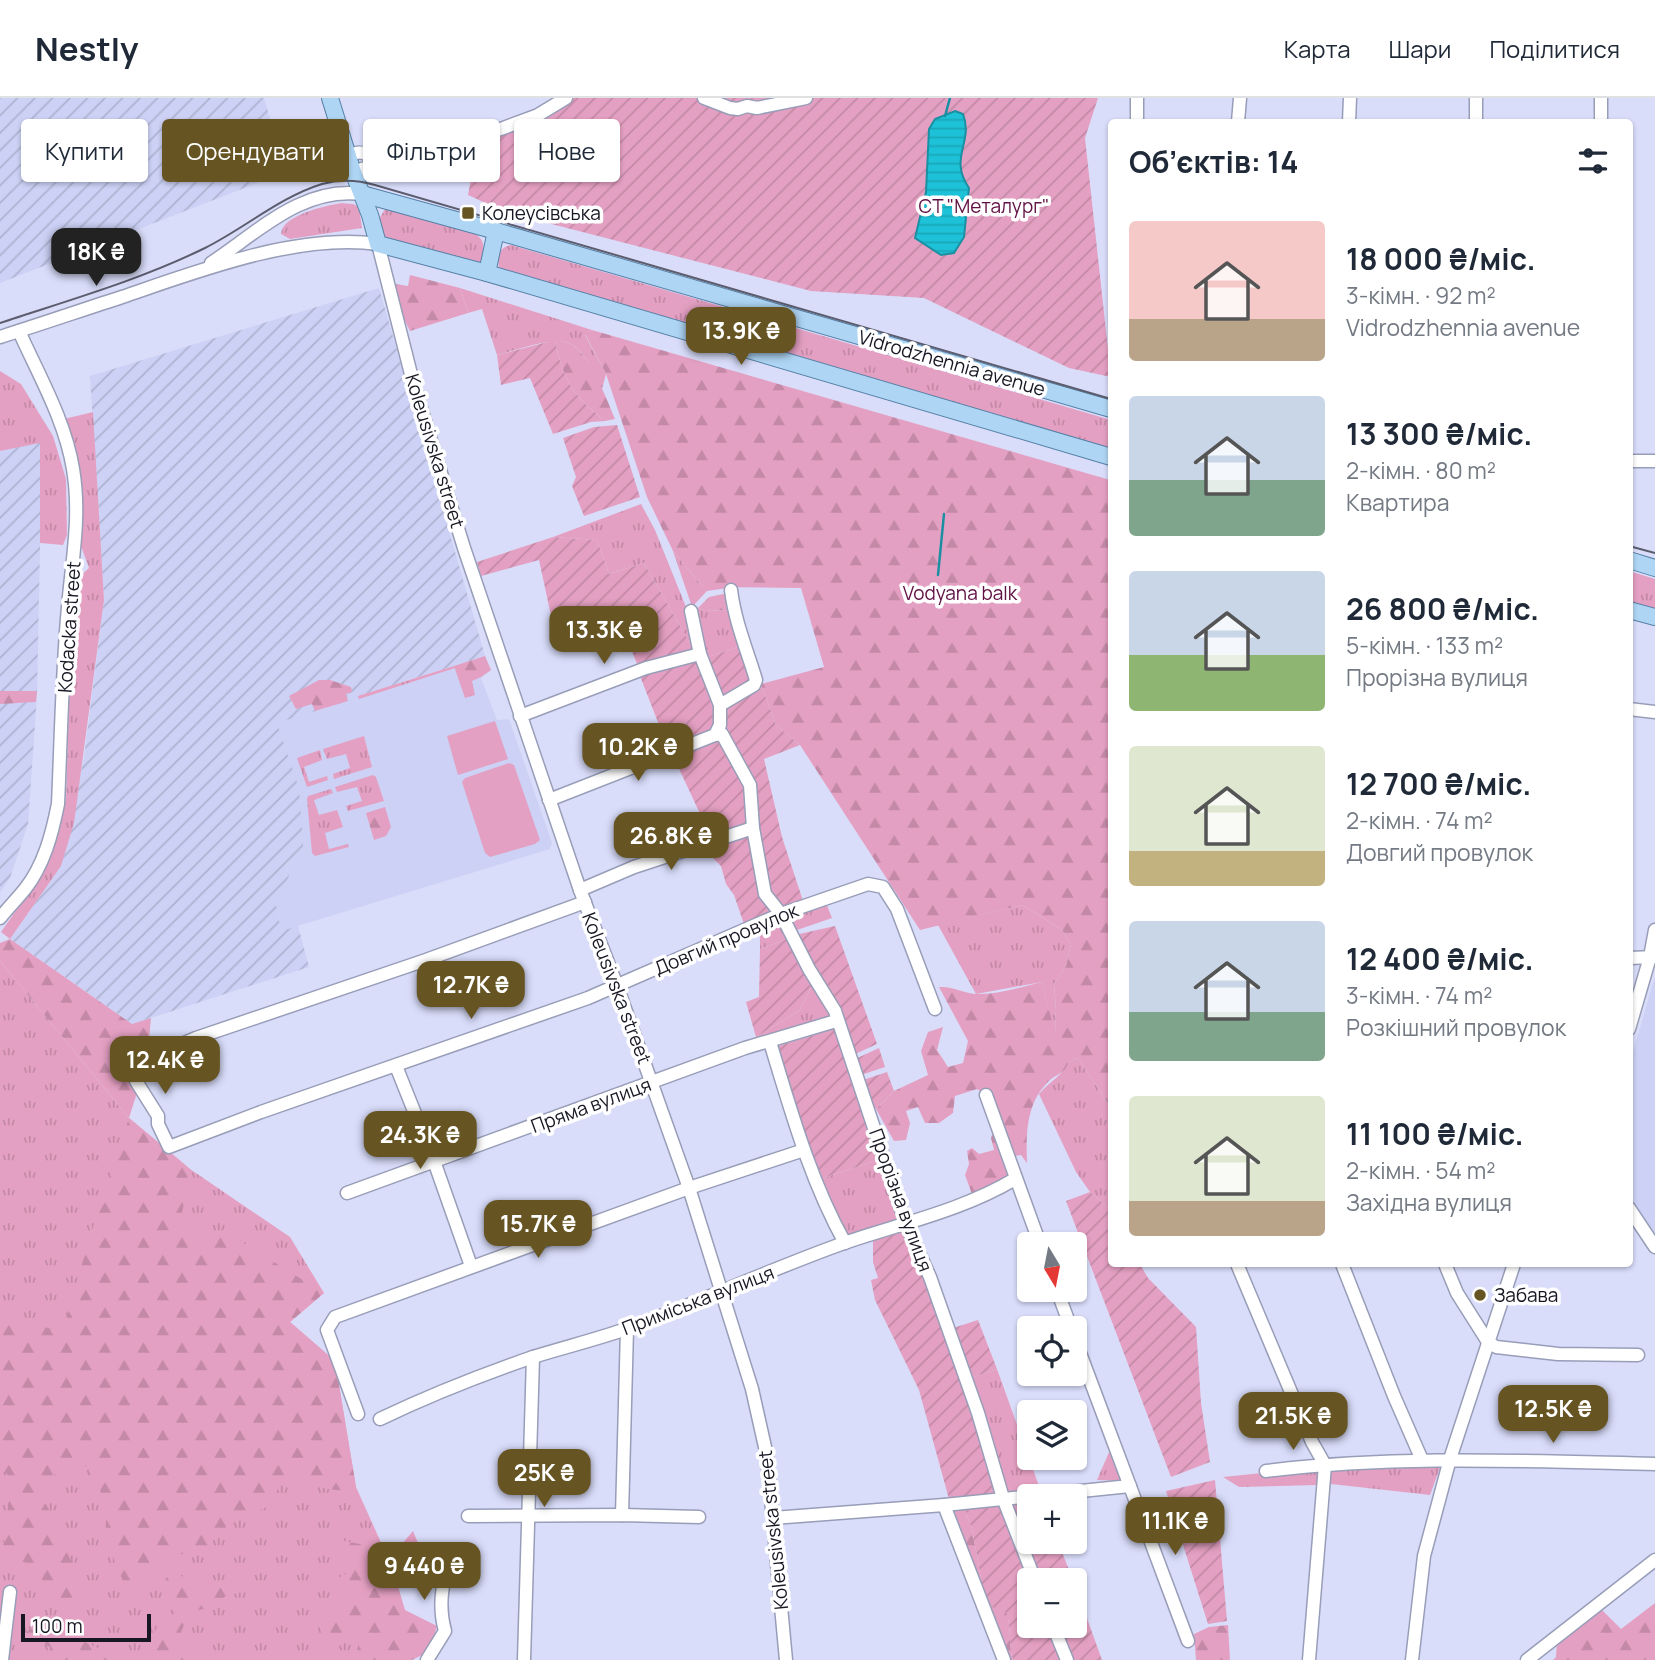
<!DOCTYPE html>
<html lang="uk">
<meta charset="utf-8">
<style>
:root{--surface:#fff;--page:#f6f6f7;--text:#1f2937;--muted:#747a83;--line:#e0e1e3;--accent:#665523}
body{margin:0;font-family:Manrope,sans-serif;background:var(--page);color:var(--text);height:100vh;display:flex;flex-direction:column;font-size:26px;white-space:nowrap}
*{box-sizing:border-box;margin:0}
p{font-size:23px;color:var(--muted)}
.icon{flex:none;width:38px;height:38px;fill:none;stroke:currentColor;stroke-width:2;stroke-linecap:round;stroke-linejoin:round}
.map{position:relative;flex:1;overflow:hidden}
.details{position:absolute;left:1108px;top:21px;width:525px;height:1148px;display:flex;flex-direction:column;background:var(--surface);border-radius:7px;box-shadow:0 2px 5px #0004}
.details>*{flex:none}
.guide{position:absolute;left:21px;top:21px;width:665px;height:63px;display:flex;gap:14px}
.needle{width:46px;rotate:170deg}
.tools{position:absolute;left:1017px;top:1134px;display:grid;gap:14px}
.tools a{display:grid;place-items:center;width:70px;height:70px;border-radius:7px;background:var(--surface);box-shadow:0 2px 5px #0004;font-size:35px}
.scale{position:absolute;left:21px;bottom:18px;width:130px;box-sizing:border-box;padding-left:7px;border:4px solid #171823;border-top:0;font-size:19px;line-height:24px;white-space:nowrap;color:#171823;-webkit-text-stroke:5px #fff;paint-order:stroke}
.price{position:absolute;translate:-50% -60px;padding:0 16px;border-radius:14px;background:var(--accent);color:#fff;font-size:23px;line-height:46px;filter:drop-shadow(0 2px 4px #0008)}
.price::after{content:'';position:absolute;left:50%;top:42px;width:21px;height:16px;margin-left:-10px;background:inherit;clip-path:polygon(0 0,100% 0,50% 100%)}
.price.on{background:#222;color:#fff}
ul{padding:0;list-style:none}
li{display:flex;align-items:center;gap:21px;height:175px;padding:0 21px}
li span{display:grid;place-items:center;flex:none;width:196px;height:140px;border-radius:7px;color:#555}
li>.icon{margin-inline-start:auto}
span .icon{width:84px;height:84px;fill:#fffc;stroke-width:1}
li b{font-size:30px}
h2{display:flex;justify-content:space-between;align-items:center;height:84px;padding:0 21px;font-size:30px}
.chip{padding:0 24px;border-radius:7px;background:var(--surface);box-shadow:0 2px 5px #0004;font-size:24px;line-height:63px}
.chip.on{background:var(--accent);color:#fff}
header{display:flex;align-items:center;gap:42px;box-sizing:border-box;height:98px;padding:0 35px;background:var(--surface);border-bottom:2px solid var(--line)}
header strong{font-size:33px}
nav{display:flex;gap:38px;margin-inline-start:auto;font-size:24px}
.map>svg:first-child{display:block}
</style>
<header>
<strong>Nestly</strong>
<nav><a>Карта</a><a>Шари</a><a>Поділитися</a></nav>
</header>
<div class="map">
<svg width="1655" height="1562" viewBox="0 0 1655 1562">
<defs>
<pattern id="industrial-furrows" width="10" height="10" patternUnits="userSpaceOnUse" patternTransform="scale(1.75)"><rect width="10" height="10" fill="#ccd1f5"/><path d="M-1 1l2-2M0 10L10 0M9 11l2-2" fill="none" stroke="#aeb3d2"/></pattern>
<pattern id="grass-tufts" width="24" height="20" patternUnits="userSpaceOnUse" patternTransform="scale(1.75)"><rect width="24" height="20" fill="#e4a0c2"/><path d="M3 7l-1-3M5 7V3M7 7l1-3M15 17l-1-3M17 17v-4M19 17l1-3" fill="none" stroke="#c389a6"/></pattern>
<pattern id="forest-firs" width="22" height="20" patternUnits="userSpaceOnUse" patternTransform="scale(1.75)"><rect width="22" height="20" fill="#e4a0c2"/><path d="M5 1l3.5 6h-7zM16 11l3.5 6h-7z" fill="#c389a6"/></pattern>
<pattern id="garden-furrows" width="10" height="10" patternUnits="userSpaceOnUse" patternTransform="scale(1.75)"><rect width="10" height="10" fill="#e4a0c2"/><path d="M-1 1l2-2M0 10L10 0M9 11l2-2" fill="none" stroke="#c389a6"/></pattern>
<pattern id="water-rules" width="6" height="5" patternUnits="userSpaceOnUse" patternTransform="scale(1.75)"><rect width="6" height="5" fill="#1dc2d8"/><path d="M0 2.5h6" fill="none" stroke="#1aa6b9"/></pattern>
</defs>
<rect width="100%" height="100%" fill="#d9ddfa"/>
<g fill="#ccd1f5">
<path d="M485,558L491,572L481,580L497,622L509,621L552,745L550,751L281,833L276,805L288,772L286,765L303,760L294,676L276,625L348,603L346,596L356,593L358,598Z"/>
<path d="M1655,878V1138L1629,1099V968Z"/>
</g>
<g fill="url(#industrial-furrows)">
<path d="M0,0H264L273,31L329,57L0,185Z"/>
<path d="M379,190L485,558L358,598L356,593L347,596L348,603L277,625L299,690L304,760L286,765L289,778L276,806L281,833L298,828L309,869L132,926L10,841L61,768L84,659L104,502L90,278Z"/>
<path d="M40,344V450L37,597L28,726L10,780L0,794V353Z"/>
</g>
<g fill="url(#grass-tufts)">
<path d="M341,105L353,106L359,109L362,130L290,141L281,136C282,117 325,108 341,105Z"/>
<path d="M392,110L475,136C486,142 484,152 481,163L477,167L384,142L378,123L385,111Z"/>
<path d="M511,147L1111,322V355L499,171C497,160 498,149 511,147Z"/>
<path d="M460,190L592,232L585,237L606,276L602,291C594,277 586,254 571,246C555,237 515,253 497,257L482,211L468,215Z"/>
<path d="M0,273L21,286L53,338L66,381L67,437L63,447L40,445V345L0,353Z"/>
<path d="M93,314L104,502L74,725L61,768L10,841L1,834L29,794L50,758L59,732L66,701L72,514L78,480L89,470L81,448V386L74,346L64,321Z"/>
<path d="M641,406L655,432L688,514L695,554L644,465L609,476L597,442L553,439Z"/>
<path d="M673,453L703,489H734L707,493L692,509Z"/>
<path d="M1629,473L1655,481V513L1629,505Z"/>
<path d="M698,510L705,513L730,512L741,548L705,560L695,514Z"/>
<path d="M454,568L455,570L359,601L358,598Z"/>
<path d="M364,638L372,669L334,681L333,676L350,670L346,656L327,661L323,651Z"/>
<path d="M320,652L322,662L304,669L309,684L327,678L328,682L307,689L297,660Z"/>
<path d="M373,677L376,679L384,703L348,713L346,708L362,703L357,689L337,694L335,689Z"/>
<path d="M331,691L333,695L314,702L319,717L337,712L343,729L325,735L329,751L348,746L349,749L315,758L312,755L307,701L308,698Z"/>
<path d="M826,805L832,820L794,833L788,817Z"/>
<path d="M1022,807L1061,831L1071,846L1066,868L1054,886L1056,912L1055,938L1042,884L976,896L938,827Z"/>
<path d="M780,820L790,840L760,851V831Z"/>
<path d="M0,863L129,1020L190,1071L290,1139L324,1195L290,1224L335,1263L356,1389L387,1458L375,1562H0Z"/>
<path d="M814,884L833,921L756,939L799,913Z"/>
<path d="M1078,960L1111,1010V1112L1090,1094L1076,1074L1039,996C1049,984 1063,977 1069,964Z"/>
<path d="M882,1061L901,1122L850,1139L830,1113L820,1081Z"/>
<path d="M997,1271L1039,1388L1004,1397L968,1281Z"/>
<path d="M1110,1352L1124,1383L1097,1382Z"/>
<path d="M1441,1367L1430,1397L1331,1386L1324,1390L1326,1369Z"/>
<path d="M1321,1369L1316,1387L1239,1389L1223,1379Z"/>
</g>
<g fill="url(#forest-firs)">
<path d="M410,177L460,190L468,215L410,233L396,205L395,186L408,188Z"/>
<path d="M592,232L1110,382L1111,1010L1078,960L1069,964C1063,977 1060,974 1050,982C1026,1004 1026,1035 1027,1065L1021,1057L1009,1059L986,997L977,991L955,998L953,1015L939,1025H925L918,1009L906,1013L910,1025L906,1042L894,1043L876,1011L894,993L928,977L921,953L928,934L943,929L937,952L948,969L963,965L968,943L939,889C953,888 963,895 976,896C997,897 1021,889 1042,884L1055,935L1056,912L1054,886L1066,868L1071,846L1061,831L1022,807L920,832L800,647L776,627L761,586L824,569L801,490L703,489L673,453L647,399L606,276L585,236Z"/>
<path d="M555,242C559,243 567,244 571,246C591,258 606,300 615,321L605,323C573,297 563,283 555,242Z"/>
<path d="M728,495L730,512L705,513L698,510L709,499Z"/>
<path d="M485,558L491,572L481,579L472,583L475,597L465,600L454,568Z"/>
<path d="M319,582H330L351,589L352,594L346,596L348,603L315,613L312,606L296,611L289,598Z"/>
<path d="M0,593H37L36,604L0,606Z"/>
<path d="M385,709L391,729L386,738L374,742L366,715Z"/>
<path d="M10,841L132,926L151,920L147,963L129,1020L190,1071L182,1115L197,1139L235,1140L324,1195L290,1224L335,1263L356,1389C335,1399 308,1384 287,1376L267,1409L233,1422L202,1454L165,1458L148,1486L123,1483L105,1440L107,1406L87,1368L60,1370L40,1396L60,1431L81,1490L73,1513L44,1485L35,1467L2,1458L12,1379L0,1372V1220L63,1233L89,1141L129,1020L0,863V845Z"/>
<path d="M993,1035L1009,1082L973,1099L965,1077L969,1066L967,1053L972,1050L979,1056L994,1052L991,1040Z"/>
<path d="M948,1411L965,1412L972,1431L981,1480L977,1484Z"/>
<path d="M413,1433L426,1464L404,1470L397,1485L405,1512L437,1528L430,1553L412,1562H355L361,1535L345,1541L331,1559C314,1530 322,1521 342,1500L338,1480L359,1468L331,1452L334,1441L396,1453Z"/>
<path d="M172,1470L187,1483L211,1493L241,1483L246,1493L226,1498L208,1510L189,1514L180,1537L186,1555L203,1562H172L150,1549L157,1528L176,1514L163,1486Z"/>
<path d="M1655,1505V1562H1553L1556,1559L1557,1543L1602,1512L1621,1531Z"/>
<path d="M986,1507L1006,1513C1012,1529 1008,1546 1013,1562H1011Z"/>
<path d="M1228,1527L1230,1562H1196L1194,1536L1209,1529Z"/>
<path d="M30,1531L59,1533L98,1550L141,1562H47L51,1549L21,1540Z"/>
</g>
<g fill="url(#garden-furrows)">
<path d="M568,0H1098L1085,40L1111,279L1069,270L924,200L811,193L505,114L468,97L477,48Z"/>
<path d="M555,242C563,283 573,297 605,323L591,324L553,336L530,280L501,287L497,257Z"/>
<path d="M617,327L640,399L584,418L572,388L576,379L563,340L594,329Z"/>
<path d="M553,439L597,442L609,476L644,465L695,554L638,568L621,527L558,550L539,462L481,478L477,464Z"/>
<path d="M741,548L752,584L720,602L705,560Z"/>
<path d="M698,560L717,624L712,635L668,650L640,578Z"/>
<path d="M761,586L776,627L800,647L764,661L782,739L804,806L782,813L768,795L757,736L754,685L723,632V608Z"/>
<path d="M720,639L747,689L749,727L711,739L673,658Z"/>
<path d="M752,734L774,811L744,826L734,797L726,786L721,768L706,753L701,752Z"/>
<path d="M835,828L877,946L851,958L795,837Z"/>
<path d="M790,840L814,884L799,913L756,939L746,904L759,899L760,851Z"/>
<path d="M834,931L882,1061L820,1081L775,949Z"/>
<path d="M879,950L885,969L858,978L853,962Z"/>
<path d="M887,974L894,993L876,1011L866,1000L860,983Z"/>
<path d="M1090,1094L1111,1112V1166H1140L1148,1180L1196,1229L1201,1305L1210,1364L1171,1379L1066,1103Z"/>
<path d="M902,1127L926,1183L998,1396L949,1401L919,1292L875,1202L871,1182L878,1180L873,1164V1140Z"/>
<path d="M978,1222L997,1271L968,1281L950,1231Z"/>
<path d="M1215,1382L1227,1523L1208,1526L1166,1393Z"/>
<path d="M1029,1403V1444H1058L1073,1482H1029V1528H1074L1075,1487L1102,1562H1013C1008,1546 1012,1529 1006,1514L986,1507L977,1484L981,1480L972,1431L965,1412Z"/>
</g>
<g fill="#e4a0c2">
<path d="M495,623L508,661L458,677L447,638Z"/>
<path d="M509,665L514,667L540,742L535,746L490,759L485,755L462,684L465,680Z"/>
</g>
<path fill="url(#water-rules)" stroke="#1b8fa2" stroke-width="2" d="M955,13L963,16C974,44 948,60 969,90L964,139L954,155L941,157L915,140L926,94L929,31L935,21Z"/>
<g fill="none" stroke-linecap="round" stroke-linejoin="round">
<g stroke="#1b8fa2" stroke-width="2.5">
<path d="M945,18L950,0"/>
<path d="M938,477L944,416"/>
</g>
<defs>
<g id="minor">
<path d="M704,0L730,10L738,11L747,8L757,10L806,0"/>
<path d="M1476,0V24"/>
<path d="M1601,0V24"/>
<path d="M1137,24V0"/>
<path d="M1238,24L1240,0"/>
<path d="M1349,24L1350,0"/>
<path d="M348,58C361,51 369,55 377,66H411L448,57L498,32L538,17L566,0"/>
<path d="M353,74L377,66"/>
<path d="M211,165C257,135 302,88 362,96"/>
<path d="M0,239C41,226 82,212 122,199C198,173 297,135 378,146L413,284L464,450L580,792L617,888L689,1090L752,1291L767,1358L786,1562"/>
<path d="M1629,363H1655"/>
<path d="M691,513L700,556L720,607V627L715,637L722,636L750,687L753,730L765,796L781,816L809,871L835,913L906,1126L930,1179L978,1315L1003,1400L1035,1482"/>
<path d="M720,607L754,587L756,582C747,552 735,524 731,492"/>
<path d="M1629,611L1655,614"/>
<path d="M520,618L646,570L700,556"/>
<path d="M549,702L715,637"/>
<path d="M580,792L634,769L753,730"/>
<path d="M585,804L426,862L196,940L168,952L138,972L136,983L158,1018V1026L169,1049L261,1014L588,900L781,816L868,786L883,789L897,811L935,911"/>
<path d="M0,820C8,810 17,801 25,791C44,767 52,736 58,706C61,640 62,574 68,509C72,462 81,418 73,371C65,322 39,278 19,233"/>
<path d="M1629,860L1655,859"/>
<path d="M1629,931L1650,859L1655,832"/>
<path d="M770,944C791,1013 810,1082 845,1145"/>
<path d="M396,968L434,1063L471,1168"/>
<path d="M986,997L1040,1146"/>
<path d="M347,1095L745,950L836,923"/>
<path d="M1629,1110L1655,1149"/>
<path d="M1237,1166L1312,1344L1325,1367"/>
<path d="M1342,1166L1394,1298L1422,1362"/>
<path d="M1445,1166L1457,1195L1488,1244L1496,1249L1558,1256L1638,1257"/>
<path d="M1057,1192L1071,1230"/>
<path d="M1074,1239L1188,1543"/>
<path d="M358,1316L327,1232L335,1219L689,1090L804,1052"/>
<path d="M380,1321C430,1297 481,1277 533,1259C565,1249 598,1241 629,1230C703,1203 773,1170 847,1144C903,1125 963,1112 1015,1081"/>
<path d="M1266,1373C1395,1357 1525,1363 1655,1366"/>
<path d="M944,1407L1004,1562"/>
<path d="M622,1417L627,1231"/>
<path d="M468,1418L622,1417L699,1419"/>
<path d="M773,1420L944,1407L1130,1388"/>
<path d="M1053,1528L1067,1562"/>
<path d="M2,1562L10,1494"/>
<path d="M427,1562L445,1533C438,1508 442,1485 450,1460"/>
<path d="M524,1562L533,1259"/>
<path d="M1309,1562L1325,1367"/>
<path d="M1412,1562L1424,1458L1450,1361L1514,1166"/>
<path d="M1527,1562L1655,1462"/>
</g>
<g id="major">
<path d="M330,0L353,74L370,117L378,146L487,175L1111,359"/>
<path d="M362,96L496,133L1111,311"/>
<path d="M487,175L496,133"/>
<path d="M1629,462L1655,470"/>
<path d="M1629,512L1655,519"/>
</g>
</defs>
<use href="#minor" stroke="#989db8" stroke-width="15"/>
<use href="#major" stroke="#5681a6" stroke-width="18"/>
<use href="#minor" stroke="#fff" stroke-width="12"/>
<use href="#major" stroke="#aed5f4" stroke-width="16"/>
<g stroke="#5b5d6e" stroke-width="2">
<path d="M0,225C69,202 140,182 205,150C245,130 280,99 322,86C340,81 358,82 375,87L1111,301"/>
<path d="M1629,448L1655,455"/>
</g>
</g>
<g fill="#665523" stroke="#fff" stroke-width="2.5">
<rect x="461" y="108" width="14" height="14" rx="3.5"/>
<circle cx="1480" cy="1197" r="7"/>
</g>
<g text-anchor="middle" stroke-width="7" stroke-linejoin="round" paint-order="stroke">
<g font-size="19" fill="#611043" stroke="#fff">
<text x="984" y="115">СТ "Металург"</text>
<text x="960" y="502">Vodyana balk</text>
</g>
<g font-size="19" fill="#171823" stroke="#fff" text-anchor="start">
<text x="482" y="122">Колеусівська</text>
<text x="1494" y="1204">Забава</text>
</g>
<g font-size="19" fill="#171823" stroke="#fff">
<text transform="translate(952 265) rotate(16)" y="7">Vidrodzhennia avenue</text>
<text transform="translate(435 353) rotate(73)" y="7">Koleusivska street</text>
<text transform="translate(69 529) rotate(-86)" y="7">Kodacka street</text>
<text transform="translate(726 841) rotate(-23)" y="7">Довгий провулок</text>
<text transform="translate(617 890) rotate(69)" y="7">Koleusivska street</text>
<text transform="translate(591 1007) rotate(-20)" y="7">Пряма вулиця</text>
<text transform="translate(901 1102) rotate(70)" y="7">Прорізна вулиця</text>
<text transform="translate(698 1202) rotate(-21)" y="7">Приміська вулиця</text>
<text transform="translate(773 1432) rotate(-96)" y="7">Koleusivska street</text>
</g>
</g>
</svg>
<div class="tools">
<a><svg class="needle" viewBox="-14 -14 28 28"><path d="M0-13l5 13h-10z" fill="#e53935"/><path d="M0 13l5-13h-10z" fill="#747a83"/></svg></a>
<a><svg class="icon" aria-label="locate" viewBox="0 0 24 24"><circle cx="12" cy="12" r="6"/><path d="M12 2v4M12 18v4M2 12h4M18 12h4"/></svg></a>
<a><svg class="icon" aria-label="layers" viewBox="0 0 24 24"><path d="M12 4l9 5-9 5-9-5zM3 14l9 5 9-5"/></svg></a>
<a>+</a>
<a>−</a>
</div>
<div class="scale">100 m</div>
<b class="price on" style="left:96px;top:190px">18K ₴</b>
<b class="price" style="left:741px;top:269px">13.9K ₴</b>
<b class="price" style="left:604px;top:568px">13.3K ₴</b>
<b class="price" style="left:638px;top:685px">10.2K ₴</b>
<b class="price" style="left:671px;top:774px">26.8K ₴</b>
<b class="price" style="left:471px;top:923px">12.7K ₴</b>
<b class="price" style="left:165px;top:998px">12.4K ₴</b>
<b class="price" style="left:420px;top:1073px">24.3K ₴</b>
<b class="price" style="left:538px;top:1162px">15.7K ₴</b>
<b class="price" style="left:1553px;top:1347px">12.5K ₴</b>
<b class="price" style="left:1293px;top:1354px">21.5K ₴</b>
<b class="price" style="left:544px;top:1411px">25K ₴</b>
<b class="price" style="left:1175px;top:1459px">11.1K ₴</b>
<b class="price" style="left:424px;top:1504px">9 440 ₴</b>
<div class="guide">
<a class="chip">Купити</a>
<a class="chip on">Орендувати</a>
<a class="chip">Фільтри</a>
<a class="chip">Нове</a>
</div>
<section class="details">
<h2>Об’єктів: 14<svg class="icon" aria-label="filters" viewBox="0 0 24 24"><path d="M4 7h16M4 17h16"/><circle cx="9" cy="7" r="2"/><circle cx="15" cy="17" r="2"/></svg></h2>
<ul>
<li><span style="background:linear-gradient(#f6c9c9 70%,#b9a48a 0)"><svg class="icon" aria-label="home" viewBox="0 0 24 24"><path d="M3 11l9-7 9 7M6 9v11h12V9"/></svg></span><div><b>18 000 ₴/міс.</b><p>3-кімн. · 92 m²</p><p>Vidrodzhennia avenue</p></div></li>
<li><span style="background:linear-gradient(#c9d6e8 60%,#7fa58c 0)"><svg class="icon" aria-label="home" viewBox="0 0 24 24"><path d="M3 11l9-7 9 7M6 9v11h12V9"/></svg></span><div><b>13 300 ₴/міс.</b><p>2-кімн. · 80 m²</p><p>Квартира</p></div></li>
<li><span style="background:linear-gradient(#c9d6e8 60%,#8fb573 0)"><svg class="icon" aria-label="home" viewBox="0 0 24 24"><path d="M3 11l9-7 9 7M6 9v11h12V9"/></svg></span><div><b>26 800 ₴/міс.</b><p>5-кімн. · 133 m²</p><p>Прорізна вулиця</p></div></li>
<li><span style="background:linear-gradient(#dfe7d0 75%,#c2b280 0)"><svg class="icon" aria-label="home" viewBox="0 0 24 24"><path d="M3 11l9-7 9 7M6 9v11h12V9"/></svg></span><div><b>12 700 ₴/міс.</b><p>2-кімн. · 74 m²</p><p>Довгий провулок</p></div></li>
<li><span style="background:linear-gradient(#c9d6e8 65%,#7fa58c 0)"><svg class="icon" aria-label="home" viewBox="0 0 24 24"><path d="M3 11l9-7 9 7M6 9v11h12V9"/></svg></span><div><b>12 400 ₴/міс.</b><p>3-кімн. · 74 m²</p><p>Розкішний провулок</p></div></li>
<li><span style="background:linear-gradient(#dfe7d0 75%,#b9a48a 0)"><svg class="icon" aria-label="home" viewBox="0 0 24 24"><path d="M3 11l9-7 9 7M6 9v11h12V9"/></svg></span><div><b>11 100 ₴/міс.</b><p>2-кімн. · 54 m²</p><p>Західна вулиця</p></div></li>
</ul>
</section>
</div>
